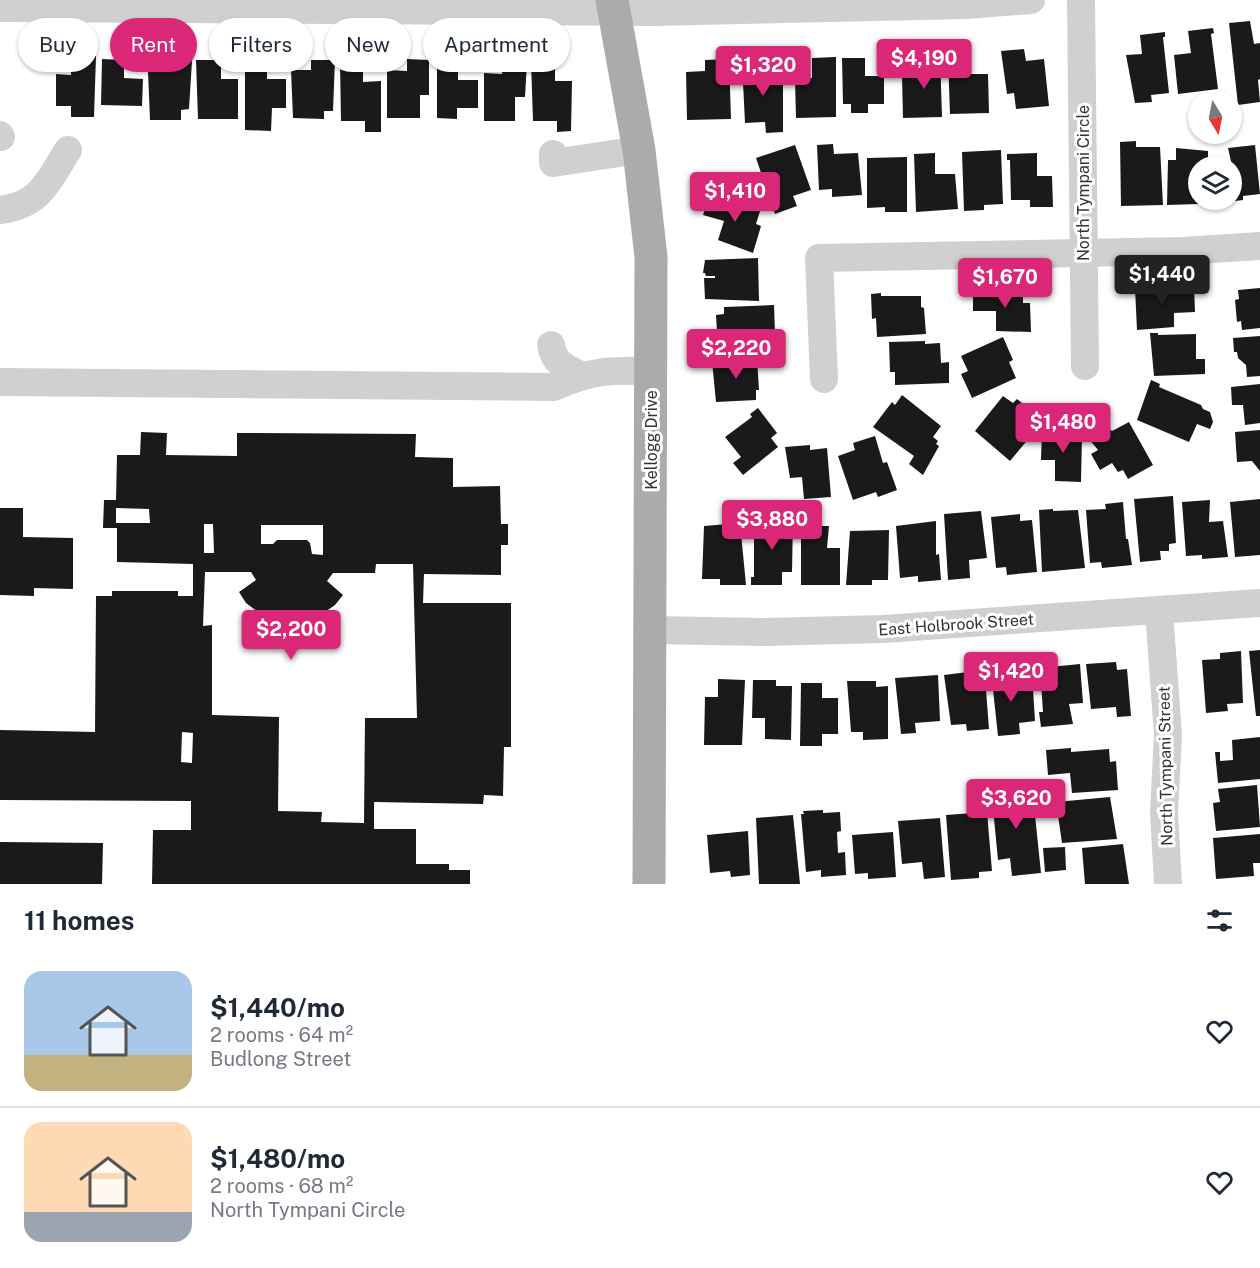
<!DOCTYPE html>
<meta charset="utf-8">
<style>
:root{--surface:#fff;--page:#f6f6f7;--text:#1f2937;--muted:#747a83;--line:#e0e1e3;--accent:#db2777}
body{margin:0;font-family:"Public Sans",sans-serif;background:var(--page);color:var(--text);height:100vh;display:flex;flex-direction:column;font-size:22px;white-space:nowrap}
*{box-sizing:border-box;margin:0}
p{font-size:20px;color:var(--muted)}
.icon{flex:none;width:33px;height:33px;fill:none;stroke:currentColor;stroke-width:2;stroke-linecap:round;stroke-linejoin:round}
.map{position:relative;height:884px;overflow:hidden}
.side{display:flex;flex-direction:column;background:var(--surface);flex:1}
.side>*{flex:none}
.banner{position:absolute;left:18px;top:18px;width:600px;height:54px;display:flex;gap:12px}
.needle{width:39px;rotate:170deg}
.tools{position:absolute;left:1188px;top:90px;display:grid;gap:12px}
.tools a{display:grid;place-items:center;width:54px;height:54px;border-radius:50%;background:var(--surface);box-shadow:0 2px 4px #0004;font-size:30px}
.price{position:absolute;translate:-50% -51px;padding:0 14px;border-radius:6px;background:var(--accent);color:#fff;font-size:20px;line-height:39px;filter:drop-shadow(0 2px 3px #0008)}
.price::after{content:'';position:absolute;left:50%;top:36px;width:18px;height:14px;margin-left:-9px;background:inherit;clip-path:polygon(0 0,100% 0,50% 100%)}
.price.current{background:#222;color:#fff}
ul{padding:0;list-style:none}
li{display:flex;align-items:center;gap:18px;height:150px;padding:0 24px}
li+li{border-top:2px solid var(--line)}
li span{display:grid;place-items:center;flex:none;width:168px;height:120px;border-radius:18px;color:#555}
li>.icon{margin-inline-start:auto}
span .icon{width:72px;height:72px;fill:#fffc;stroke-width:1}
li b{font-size:26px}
h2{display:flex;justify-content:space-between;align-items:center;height:72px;padding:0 24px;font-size:26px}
.tag{padding:0 21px;border-radius:27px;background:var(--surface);box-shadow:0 2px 4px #0004;font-size:21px;line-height:54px}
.tag.current{background:var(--accent);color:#fff}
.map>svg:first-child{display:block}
</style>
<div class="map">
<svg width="1260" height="884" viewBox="0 0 1260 884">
<rect width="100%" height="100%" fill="#fff"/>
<g fill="#1a1a1a" fill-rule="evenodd">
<path d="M1250,21L1254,44L1260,43V79L1258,80L1260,102L1238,105L1229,23Z"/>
<path d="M1213,28L1214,33L1211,34L1218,89L1178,94L1174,55L1191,53L1188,31Z"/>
<path d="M1165,32V37H1163L1169,93L1151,95L1152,102L1135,103L1126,55L1142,54L1140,35Z"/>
<path d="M1024,49L1026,61L1044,59L1049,106L1016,109L1014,93L1007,94L1001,51Z"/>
<path d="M945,53H970L971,74H988L989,113L950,114L948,58H946Z"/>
<path d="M940,55L942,117L903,118L902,76L920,75L919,56Z"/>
<path d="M71,56H96L94,117H71V106H56V74L71,75Z"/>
<path d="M836,57V117L796,118L795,79L812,78V58Z"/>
<path d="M842,58H865V76H884V104H868V113H851V104H843Z"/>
<path d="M102,59L124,60V78L143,79L142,106L101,105Z"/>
<path d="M407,59L429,60V95H420V118H387V70L407,71Z"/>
<path d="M729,59L731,119L687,120L686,72L705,71V60Z"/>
<path d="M196,60H221V79H238V119H198Z"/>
<path d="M311,60H335L333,111H324V119L293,118L291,70H311Z"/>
<path d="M167,61H192L189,109L181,110V120H150L148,71H167Z"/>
<path d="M245,61L267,62V79H286V108H272L271,131L245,130Z"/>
<path d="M340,61H363V82L381,81V132H365V121H341Z"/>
<path d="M437,61H458V80H478V108H457V119L437,118Z"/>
<path d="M531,61H555V81H572L571,131L557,132V121H533Z"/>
<path d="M767,61L768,79H783V132L766,133L765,122L745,123L742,62Z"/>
<path d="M527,62L525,97H515V121H484V73L502,74L503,63Z"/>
<path d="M1136,141V147H1160L1163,205L1121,206L1120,142Z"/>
<path d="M833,144L834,154L858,153L862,195L832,197V189L819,190L817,145Z"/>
<path d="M795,145L811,190L793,196L797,206L775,214L756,158Z"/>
<path d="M1255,145L1260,194L1243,196V200L1219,203V200H1232V166L1228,148Z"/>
<path d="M1176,148L1208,151V166H1198L1199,204L1167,205L1168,160H1176Z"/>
<path d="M1001,150L1003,204L984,205V210L964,211L962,152Z"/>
<path d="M935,153V174H955L958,209L916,212L914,154Z"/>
<path d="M1037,153V176H1052L1053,207H1030V200H1011L1010,160H1007V154Z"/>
<path d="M907,157V212H885V207L867,208V158Z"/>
<path d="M709,197L760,211L756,224L761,226L753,253L718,240L724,221L703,215Z"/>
<path d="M758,258L759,301L705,299L704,278H715V276H706L705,273H703L705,260Z"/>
<path d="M1194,286L1195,312L1174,313V327L1137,330L1135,288Z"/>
<path d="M1260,288V328L1242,330L1241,321L1237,322L1235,300L1239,299L1238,290Z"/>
<path d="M1023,290V303H1030L1031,332L996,331V311H973V291Z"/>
<path d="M881,293V296H921V307L924,308L926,334L877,337L876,318L872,319L871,294Z"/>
<path d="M774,305L775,333L768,334V347L718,348L716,315L724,314V307Z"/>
<path d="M1150,333H1158V335L1196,334V359H1205V374L1154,376Z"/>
<path d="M1260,336V376L1247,377L1246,365L1238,358L1237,352H1234L1233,338Z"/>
<path d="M1003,337L1013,360L1009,362L1016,378L972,398L961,374L968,371L961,356Z"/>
<path d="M925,341V344L940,343L941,363L949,362V383L895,385V372H890L889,342Z"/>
<path d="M750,358H757L759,390H756V400L716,402L712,361Z"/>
<path d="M1151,380L1160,384L1159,387L1201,405L1203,409L1210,412L1213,422L1210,429L1197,424L1189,442L1137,420Z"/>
<path d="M1260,384V423L1245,425L1243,405H1232L1231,387Z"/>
<path d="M902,395L941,426L933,437L938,441L936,444L939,446L923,475L909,464L914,456L873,427L892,402L895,405Z"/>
<path d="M1003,396L1013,403L1017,399L1041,418L1031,427L1035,431L1010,461L975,431Z"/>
<path d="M758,408L777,433L771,438L778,447L743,475L733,463L741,457L725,437L752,417L750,414Z"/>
<path d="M1129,422L1153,465L1128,479L1123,470L1118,472L1112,463L1100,470L1091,454L1098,450L1089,439L1108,428L1112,431Z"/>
<path d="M1042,428L1065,429V436H1082L1081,482L1055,481V460H1041Z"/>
<path d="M1260,430V471L1252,461L1237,462L1235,432Z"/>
<path d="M141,432L167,433L166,455L237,456V433L416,434L415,457L453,458V487L500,486L501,524H508V545H501V575L424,574L423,603H511V747H504L503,796L484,795L483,804L374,802V829H416V864H449V870H470V884H152L153,830H191V801L0,800V730L95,732L96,596H112V591H178V596H193V564L117,562V528H103L104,500H116L117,455H140ZM116,508L149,509L150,523H116ZM204,524H213L214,553H204ZM261,525H323V555L312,554L310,543L307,540H277L273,544H261ZM376,564H413L417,718H365L364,823L321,822L322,812L278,811L279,717L212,715V625L203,626L205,572H251L256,580L239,592L246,603L267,619L293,624L316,618L335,605L343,595L327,581L333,573H375ZM182,732L193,733L192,763L181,762Z"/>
<path d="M875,436L883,463L887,462L897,490L878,497L876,492L853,500L838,456L855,450L853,443Z"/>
<path d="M810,445V450L827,448L831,497L804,499L802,477L790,478L785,447Z"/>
<path d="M1173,496L1176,543L1169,544V551H1160L1161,560L1140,562L1134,499Z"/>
<path d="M1260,499V555L1235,557L1230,502Z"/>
<path d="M1210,500L1209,522L1223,521L1228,557L1202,559V555L1186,556L1182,502Z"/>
<path d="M1123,502L1126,539H1128L1132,565L1102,568L1101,562L1090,563L1086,510L1106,509L1105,504Z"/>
<path d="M0,508H23V537L73,538V589L34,588V596L0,595Z"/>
<path d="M1053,509V511L1078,510L1085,568L1042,572L1039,510Z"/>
<path d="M981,511L987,558L969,560L970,578L948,580L944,514Z"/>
<path d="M1020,514V521L1032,520L1037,572L1007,575L1006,567L996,568L991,517Z"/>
<path d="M793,520L792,572H782V585H751V577H754V521Z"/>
<path d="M936,521V555L939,554L941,580L918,582V576L900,578L896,526Z"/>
<path d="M740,523L746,585H720V579H702L704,526Z"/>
<path d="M801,526H829L827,548H840V585H801Z"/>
<path d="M889,530L888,580H872V585H846L850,531Z"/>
<path d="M1260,650V716H1256L1249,651Z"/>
<path d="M1241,651L1243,703L1227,704L1228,711L1206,713L1202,660L1220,659V653Z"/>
<path d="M1116,662L1117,670L1127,669L1131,716L1117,717L1116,707L1091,709L1086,664Z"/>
<path d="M1080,664L1083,703L1069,704L1073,724L1041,727L1039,712H1043L1040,668Z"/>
<path d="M1015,669L1016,690L1033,689L1035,721L1019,723L1020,734L998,736L991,671Z"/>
<path d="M968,672L969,678L985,677L989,729L967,731L966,724L951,725L944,675Z"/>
<path d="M938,675L940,721L915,723L916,733L901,734L895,678Z"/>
<path d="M718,679L745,680L742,745H704L705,697H718Z"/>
<path d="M753,680H776V686H792L791,740L765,739V718H752Z"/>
<path d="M847,681H876V687L888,686V739L863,740V732H851Z"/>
<path d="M801,683H822V698H838V734H822V746H800Z"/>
<path d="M1260,737V779L1218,783L1215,752H1220V761L1233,760L1232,740Z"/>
<path d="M1071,748V752L1109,749L1110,762L1116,761L1118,790L1072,793L1070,773L1048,775L1046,750Z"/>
<path d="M1018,785L1021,798L1033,796L1041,873L1012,876L1010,858L998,860L992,798L994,797L993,787Z"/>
<path d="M1257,785L1260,827L1216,831L1213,803L1220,802L1218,789Z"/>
<path d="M1110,797L1117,839L1062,843L1056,802Z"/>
<path d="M823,810V813L840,812L841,831L837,832L838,853L845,852L846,875L821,877V870L806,872L801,814H804L803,811Z"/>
<path d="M987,812L992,871L979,872V878L951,880L946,815Z"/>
<path d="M793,815L800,884H759L756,818Z"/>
<path d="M940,818L945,877L924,879L922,862L902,864L898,821Z"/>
<path d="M748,831L750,875L731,877L730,871L710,873L707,835Z"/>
<path d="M893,832L896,877L868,879V873L855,874L852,835Z"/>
<path d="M1260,834V863H1253L1254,876L1216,879L1213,838Z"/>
<path d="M0,842L103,843L102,884H0Z"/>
<path d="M1123,844L1129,884H1085L1082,848Z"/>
<path d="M1065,847L1066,870L1045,872L1043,848Z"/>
</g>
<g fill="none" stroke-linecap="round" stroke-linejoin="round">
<g stroke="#d0d0d0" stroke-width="28">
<path d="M1081,0L1085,366"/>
<path d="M0,8L655,12L966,5L1031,0"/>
<path d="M0,135L1,137"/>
<path d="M553,154V163L639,150"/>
<path d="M0,210C41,205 48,181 68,150"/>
<path d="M551,345C554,363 565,368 581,375"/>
<path d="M824,379L819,258L1183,251L1260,246"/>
<path d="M0,382L554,387C593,370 610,370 651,371"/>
<path d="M1159,611L1168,735L1164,813L1168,884"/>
<path d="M651,630L764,632L883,629L1260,603"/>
</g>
<path stroke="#ababab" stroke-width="33" d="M612,0L639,150L651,257L649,884"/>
</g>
<g text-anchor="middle" stroke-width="6" stroke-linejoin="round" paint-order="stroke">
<g font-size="16" fill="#333" stroke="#fff">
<text transform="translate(1083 183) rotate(-90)" y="6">North Tympani Circle</text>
<text transform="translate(651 440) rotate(-90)" y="6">Kellogg Drive</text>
<text transform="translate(956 624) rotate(-4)" y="6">East Holbrook Street</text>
<text transform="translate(1165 766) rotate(-91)" y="6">North Tympani Street</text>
</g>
</g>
</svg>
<div class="tools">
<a><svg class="needle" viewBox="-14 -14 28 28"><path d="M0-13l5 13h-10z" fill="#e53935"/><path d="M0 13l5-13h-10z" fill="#747a83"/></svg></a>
<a><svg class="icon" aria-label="layers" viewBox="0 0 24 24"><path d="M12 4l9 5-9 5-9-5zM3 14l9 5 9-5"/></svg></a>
</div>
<b class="price" style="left:924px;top:90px">$4,190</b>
<b class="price" style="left:763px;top:97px">$1,320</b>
<b class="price" style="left:735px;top:223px">$1,410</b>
<b class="price current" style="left:1162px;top:306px">$1,440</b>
<b class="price" style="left:1005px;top:309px">$1,670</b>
<b class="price" style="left:736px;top:380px">$2,220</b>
<b class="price" style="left:1063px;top:454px">$1,480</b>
<b class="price" style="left:772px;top:551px">$3,880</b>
<b class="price" style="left:291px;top:661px">$2,200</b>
<b class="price" style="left:1011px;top:703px">$1,420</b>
<b class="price" style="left:1016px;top:830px">$3,620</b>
<div class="banner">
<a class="tag">Buy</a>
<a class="tag current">Rent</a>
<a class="tag">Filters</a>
<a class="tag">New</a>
<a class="tag">Apartment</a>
</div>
</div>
<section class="side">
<h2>11 homes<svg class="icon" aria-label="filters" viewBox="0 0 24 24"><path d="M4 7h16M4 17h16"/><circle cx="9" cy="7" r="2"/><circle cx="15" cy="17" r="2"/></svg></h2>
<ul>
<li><span style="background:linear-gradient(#a9c7e8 70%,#c2b280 0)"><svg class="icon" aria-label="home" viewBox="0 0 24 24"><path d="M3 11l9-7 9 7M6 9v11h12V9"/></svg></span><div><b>$1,440/mo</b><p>2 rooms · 64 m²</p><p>Budlong Street</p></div><svg class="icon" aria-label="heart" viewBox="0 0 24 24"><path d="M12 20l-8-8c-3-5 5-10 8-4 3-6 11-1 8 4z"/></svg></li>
<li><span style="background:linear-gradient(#ffd9b3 75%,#9aa5b1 0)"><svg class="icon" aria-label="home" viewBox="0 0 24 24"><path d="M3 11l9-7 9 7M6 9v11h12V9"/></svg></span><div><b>$1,480/mo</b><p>2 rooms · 68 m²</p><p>North Tympani Circle</p></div><svg class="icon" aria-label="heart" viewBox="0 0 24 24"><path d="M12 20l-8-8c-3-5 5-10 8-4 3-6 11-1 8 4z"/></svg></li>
</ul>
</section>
